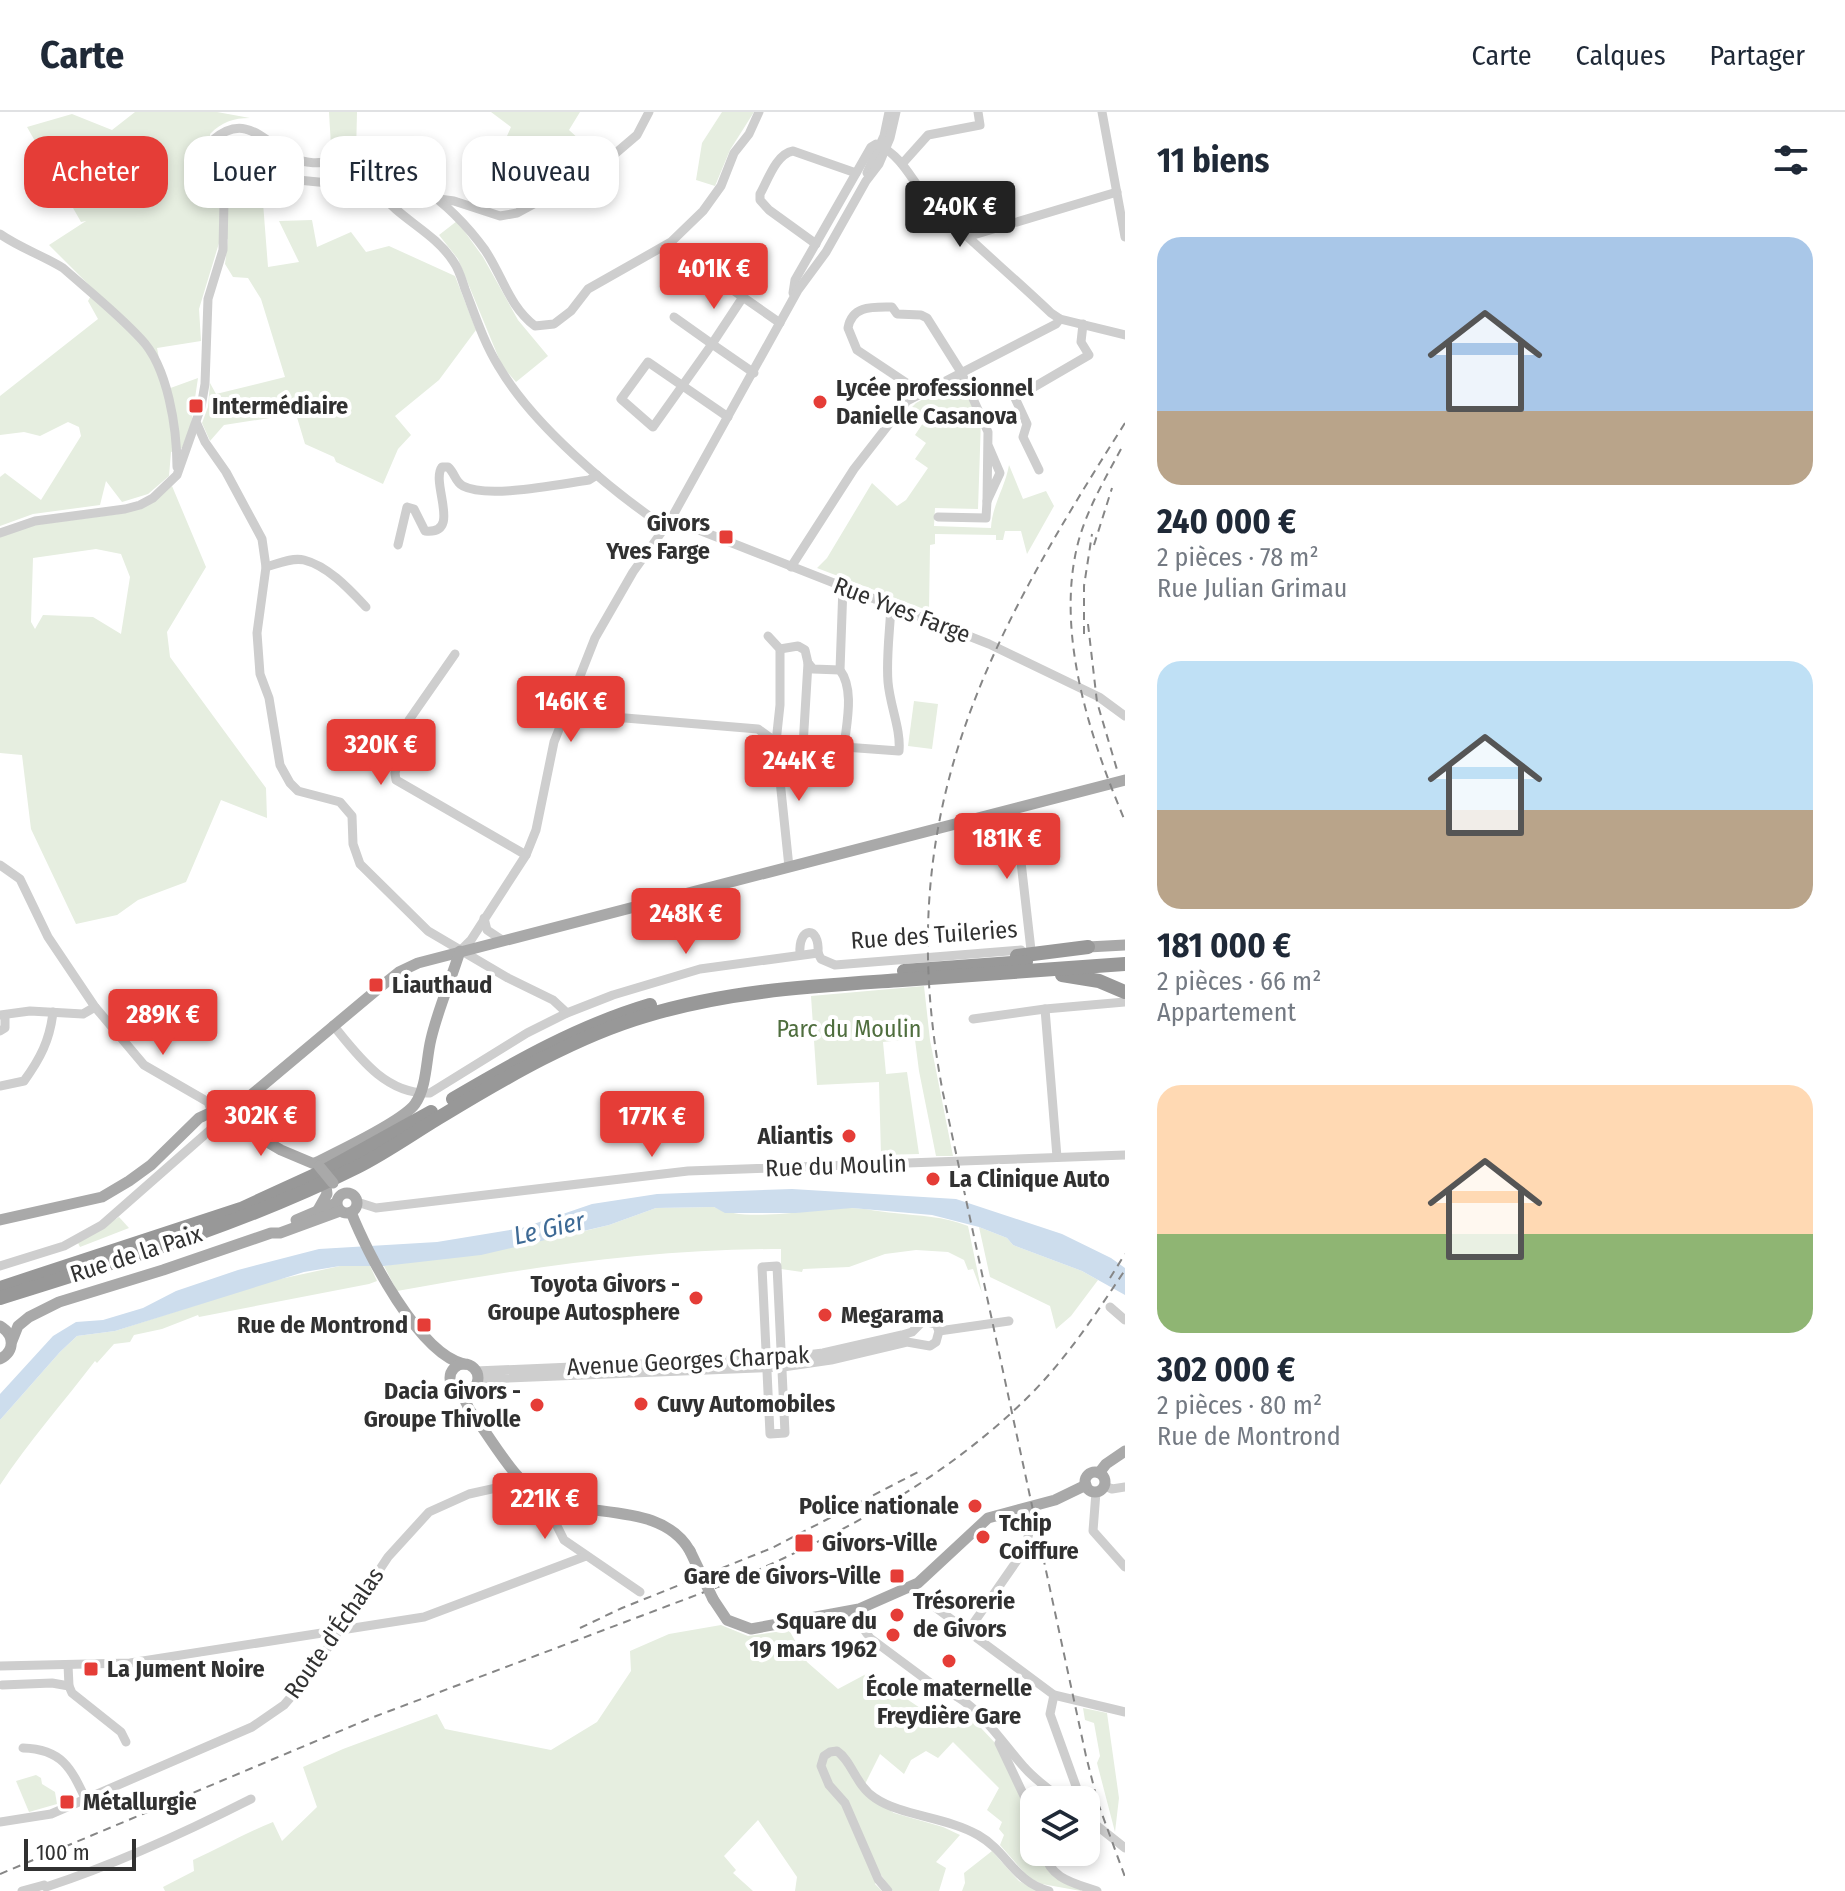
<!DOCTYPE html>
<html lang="fr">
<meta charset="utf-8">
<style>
:root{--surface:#fff;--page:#f6f6f7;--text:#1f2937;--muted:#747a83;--line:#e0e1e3;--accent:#e53d37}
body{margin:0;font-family:"Fira Sans Condensed",sans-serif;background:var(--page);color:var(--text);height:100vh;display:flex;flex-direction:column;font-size:30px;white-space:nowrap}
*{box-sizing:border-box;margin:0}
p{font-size:26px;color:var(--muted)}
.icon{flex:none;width:44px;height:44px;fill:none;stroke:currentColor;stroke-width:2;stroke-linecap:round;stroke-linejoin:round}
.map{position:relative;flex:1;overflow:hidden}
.sheet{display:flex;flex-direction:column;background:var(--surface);width:720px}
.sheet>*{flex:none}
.guide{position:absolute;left:24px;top:24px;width:760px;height:72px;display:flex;gap:16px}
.controls{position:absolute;left:1020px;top:1674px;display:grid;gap:16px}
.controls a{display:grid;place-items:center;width:80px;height:80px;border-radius:16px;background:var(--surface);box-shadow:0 4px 12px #0003;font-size:40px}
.scale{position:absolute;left:24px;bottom:20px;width:112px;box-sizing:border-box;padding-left:8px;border:4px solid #313131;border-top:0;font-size:22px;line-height:28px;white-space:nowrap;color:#313131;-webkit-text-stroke:6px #fff;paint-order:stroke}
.price{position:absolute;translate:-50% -68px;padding:0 18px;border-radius:8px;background:var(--accent);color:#fff;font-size:26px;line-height:52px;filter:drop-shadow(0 2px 4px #0008)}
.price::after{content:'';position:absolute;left:50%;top:48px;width:24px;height:18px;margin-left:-12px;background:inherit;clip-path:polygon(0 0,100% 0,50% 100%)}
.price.on{background:#222;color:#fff}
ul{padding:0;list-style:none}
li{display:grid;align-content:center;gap:16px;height:424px;padding:0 32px}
li span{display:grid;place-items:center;height:248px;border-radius:24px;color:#555}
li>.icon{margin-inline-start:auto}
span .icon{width:144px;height:144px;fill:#fffc;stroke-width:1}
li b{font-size:34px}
h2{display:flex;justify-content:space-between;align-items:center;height:96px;padding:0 32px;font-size:34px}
.pill{padding:0 28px;border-radius:24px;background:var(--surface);box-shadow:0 4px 12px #0003;font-size:28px;line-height:72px}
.pill.on{background:var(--accent);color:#fff}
header{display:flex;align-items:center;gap:48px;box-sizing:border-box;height:112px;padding:0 40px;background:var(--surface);border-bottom:2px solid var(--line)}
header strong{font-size:38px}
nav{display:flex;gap:44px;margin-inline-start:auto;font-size:28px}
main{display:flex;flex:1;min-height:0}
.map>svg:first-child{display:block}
</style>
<header>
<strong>Carte</strong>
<nav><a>Carte</a><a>Calques</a><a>Partager</a></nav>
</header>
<main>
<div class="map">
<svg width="1125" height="1779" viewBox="0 0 1125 1779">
<rect width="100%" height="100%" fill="#fff"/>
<g fill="#e6eee0" fill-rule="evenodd">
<path d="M135,0H217L250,6C233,6 222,10 210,22L217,86L228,81L224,55L248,73L262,78L268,155L299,150L279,109L312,108L317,135L351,120L366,140L389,134L455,164L476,218L439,268L395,304L411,323L398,337L383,372L336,350L334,345L305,332L296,302L224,313L210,329L202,311L208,295L210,271L216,282L285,265L261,187L248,166L233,165L225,152L228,127L219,131L199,197L201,229L157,236L165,278L198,266L191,313L182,336L171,340L169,364L148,382L122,390L106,369L100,393L33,402L0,414V365L5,361L41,388L81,324L79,315L68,310L40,324L24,320L0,323V284L98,207L88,189L94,178L49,133L86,109L81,110L27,15L72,2L112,18Z"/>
<path d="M329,0H357L356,42L331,34Z"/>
<path d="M491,0H580L569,18L592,39L575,62L534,86V61L560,30L554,25L530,31L507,24L511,15Z"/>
<path d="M722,0H754L730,38L715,74L696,68L702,31Z"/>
<path d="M457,109L483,145L518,208L548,244L516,270L502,254L458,147L439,123Z"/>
<path d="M960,267L981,308L978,397L935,396L934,414L991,416C992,393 1005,376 1009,353L1023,387L1046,379L1054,394L1027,442L1021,419H1005L1003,428H996V423L935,422V432L930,433L929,499L817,456L827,446L872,371L897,394L906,388L928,356L915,347L926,331L915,323L925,308L910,297L916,291Z"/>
<path d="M172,374L206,455L167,520L170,545L266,676L267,706L221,688L186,770L138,788L117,803L76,812L31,717L22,643L0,641V425L35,413L126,401ZM96,437L121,442L130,465L121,522L93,505L43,503L35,517L31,510L33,446Z"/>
<path d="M914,589L938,592L932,637L908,634Z"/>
<path d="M924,874L930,928L953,1044H936L919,959L913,912L899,914L901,928L883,930L886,962L907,960L919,1042L881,1043L879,970L817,973L811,884Z"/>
<path d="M714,1095C745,1112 815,1096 850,1096C865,1096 880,1100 894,1101C920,1104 943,1104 968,1114L982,1181L973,1157L968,1158L964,1148L948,1140L916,1138L885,1142L849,1155L803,1157L802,1160L781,1157V1137C651,1137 525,1156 397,1179L384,1154L560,1125L609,1113L656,1096Z"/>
<path d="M119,1105L129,1116L80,1135L78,1131Z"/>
<path d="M979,1115L1007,1126L1013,1133L1082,1159L1098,1168L1071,1204L1056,1217L1050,1194L990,1165Z"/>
<path d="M340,1154H370L377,1169L369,1172L199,1205L198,1203L162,1217L134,1223L130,1230L114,1232L97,1251L95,1249C63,1291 29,1329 0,1373V1308L60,1240L77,1224L115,1219L271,1169Z"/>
<path d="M721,1513L748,1524L789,1518L807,1550L838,1577L868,1561L944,1612L955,1597L981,1616L997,1633L1030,1704L1034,1715V1740H1040C1045,1763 1061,1770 1082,1777L1081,1779L1042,1772L1028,1765L1000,1733L1004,1723L999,1717L1002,1710L987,1698L999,1676L953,1630L938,1646L926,1639L911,1648L904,1662L880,1642L865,1672V1683L894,1701L943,1715L960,1723L936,1750L946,1756L939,1779H893L881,1763L875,1772L882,1779H795L797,1765L758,1708L724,1744L736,1758L733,1761L753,1779H165L163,1775L194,1759L193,1748C220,1736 245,1721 273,1710L282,1729L317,1695L303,1655L343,1637L437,1602L445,1617L551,1638L597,1610L631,1559L630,1539L669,1522Z"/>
<path d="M1083,1596L1107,1601L1119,1686L1115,1720L1097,1651L1100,1644L1094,1611L1085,1608Z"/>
<path d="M36,1663L41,1666L42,1672L55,1680L57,1692L29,1700L16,1669Z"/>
<path d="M992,1739L1019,1769L1038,1779H962L965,1771L964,1761Z"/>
</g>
<path fill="#cddded" d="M792,1077L956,1087L1062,1122L1111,1146L1125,1156V1183L1082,1159L1013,1133L1007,1126L979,1115L932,1103L852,1096L796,1101H725L714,1095L656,1096L609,1113L481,1143L384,1154H340L304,1160L115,1219L77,1224L60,1240L0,1308V1282L53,1224L76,1210L103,1208L143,1196L176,1179L238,1158L319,1137L437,1130L522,1116L592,1092L657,1082Z"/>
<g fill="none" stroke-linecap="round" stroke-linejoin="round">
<g stroke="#cecece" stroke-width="9">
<path d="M1102,0L1125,125"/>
<path d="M273,29L274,38L298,68L359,74L378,79L454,89L500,104L517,101L596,58L637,23L649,0"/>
<path d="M880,34C903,45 912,70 929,88C968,127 1011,163 1051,201L1060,207L1125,223"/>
<path d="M902,52L928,23L980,13L978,0"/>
<path d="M867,61L884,24L889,0"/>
<path d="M378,79C401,108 434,120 453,149C459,157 462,168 465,177C475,203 484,231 499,255C533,313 610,378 665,415"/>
<path d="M0,122C20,136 42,143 63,156C89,179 117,201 141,227C168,255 177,317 177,355"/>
<path d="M970,124L1117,80"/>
<path d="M816,132L769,98L760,88V82C768,68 776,42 793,39L856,61"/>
<path d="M716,147L717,167L780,211"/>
<path d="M793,181L795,168L871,35L876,32L880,34"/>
<path d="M674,205L712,232L743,185"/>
<path d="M915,284L908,272L857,238L848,216C852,193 873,195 892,195L897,202L921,203L927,206L961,260L988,320L987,389L1000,361L988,333"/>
<path d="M728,305L648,250L621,287L653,315L712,232L754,261"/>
<path d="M197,312L205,330L226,360L262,427L266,455L257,521L260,562L269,586L280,653L290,671L298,679L340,690L352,704L353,732L360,752L428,819L508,866L553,888L567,901"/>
<path d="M1039,358L1023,325L1027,312L1015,286L1089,243L1081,230L1083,212"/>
<path d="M938,405L986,406L987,389"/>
<path d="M671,407L989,532L1099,585L1125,604"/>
<path d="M0,421L35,409L125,397L140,393L153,386L177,363L201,295L205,272L208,187L223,138L224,88L213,28C245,0 264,29 292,45C313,57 337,46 359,48C381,49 402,62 420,74C446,92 467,113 485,138C503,165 509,194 535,214L554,212L571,199L588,177L671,130L703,99L721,74L734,41L749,22L759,0"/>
<path d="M398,433L407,395L414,397L425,419C463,423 430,371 442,355H448C455,361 455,370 463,374C488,387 560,372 589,368L597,363"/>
<path d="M266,455C277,452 292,445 304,448C328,454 349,477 366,495"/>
<path d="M791,455L854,357L907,289L1056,212L1060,207"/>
<path d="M843,474L840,558C855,578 846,613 844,636"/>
<path d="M768,524L780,537V593L776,630L899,639C901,617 890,594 888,570C886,545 890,518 891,493"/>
<path d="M780,537L798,534L805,538L808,551L813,557L840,558"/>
<path d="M455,542L409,608L395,661L396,668L526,743"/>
<path d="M565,601L758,617L776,630L789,755"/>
<path d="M803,634L808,551"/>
<path d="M1015,697L1031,838"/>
<path d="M0,753L20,767L48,825L95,895L144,953L208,990L212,1000"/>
<path d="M484,806L487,818L502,828"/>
<path d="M460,839L471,828L526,743L536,718L554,630L595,526L633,460L671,407L798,178L826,140L866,69L879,52L890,26L896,0"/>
<path d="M818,841L821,847L835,853L1021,838"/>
<path d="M800,842C798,814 820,813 818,841"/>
<path d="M1045,897L1057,1045"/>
<path d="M0,903L30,899L83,902L95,895"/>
<path d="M973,907L1045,897L1125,890"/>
<path d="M333,913C358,944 386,983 430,981L527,921L567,901L613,883L700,857L818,841"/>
<path d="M0,919L5,916V903"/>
<path d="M0,974L24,969C40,947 50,928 53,900"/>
<path d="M357,1090L376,1096L688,1059L1125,1043"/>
<path d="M0,1154L64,1134L102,1113L225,1005"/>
<path d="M777,1154L785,1321L770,1322L762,1155Z"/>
<path d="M1110,1195L1125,1208"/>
<path d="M939,1219L1009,1209"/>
<path d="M476,1259L782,1246L823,1241L902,1223L912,1220L923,1209L936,1212L939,1219L936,1230L930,1234L907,1230L831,1248L783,1255L486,1267L477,1270"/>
<path d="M1105,1374L1112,1377L1125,1375"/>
<path d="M1096,1380L1093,1419L1125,1455"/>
<path d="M560,1391L556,1412L564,1428L640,1480"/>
<path d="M909,1476L1054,1583L1125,1600"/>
<path d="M859,1497L863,1516L870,1526L940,1578C973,1584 1003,1632 1024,1655C1035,1668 1050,1678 1063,1688"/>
<path d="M968,1519L1025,1437L1030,1417L1026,1396"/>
<path d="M68,1553L69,1574L72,1581L121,1620L126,1630"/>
<path d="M0,1554L130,1551L424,1505L586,1444"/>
<path d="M2,1573L52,1571L69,1574"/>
<path d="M1054,1583L1050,1602L1081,1688"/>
<path d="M999,1631L1034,1705"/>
<path d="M23,1636C62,1637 71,1656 86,1688"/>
<path d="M1086,1705L1125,1736"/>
<path d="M0,1710L51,1702L252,1615L284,1593L309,1564L388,1445L429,1400L469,1382L510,1373L521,1367"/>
<path d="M1044,1740C1050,1767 1074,1771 1097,1779"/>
<path d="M22,1779L44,1773L46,1775C117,1752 184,1721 251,1687"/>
<path d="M888,1779L878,1767L845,1691L829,1673L821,1654L824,1644L830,1640L837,1639C852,1649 856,1674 875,1686C901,1704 947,1705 978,1723C1008,1740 1013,1769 1049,1779"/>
</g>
<g stroke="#a9a9a9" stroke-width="11">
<path d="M1088,835L1125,833"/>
<path d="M225,1005L379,876L399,860L418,851L1125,668"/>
<path d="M315,1051C337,1040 402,1010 415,992C427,975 426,947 431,927C438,897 451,868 460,839"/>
<circle cx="347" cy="1091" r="10"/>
<path d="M318,1098L327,1082L326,1074"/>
<path d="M351,1100C367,1141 419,1242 464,1252"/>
<path d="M0,1108L102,1085L129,1069L151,1053L199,1006L212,1000L225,1005L281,1038L319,1054"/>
<path d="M296,1108L336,1091"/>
<path d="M0,1214C15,1223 15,1239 0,1247"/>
<path d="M12,1229L18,1214L29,1205L59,1190L163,1158L271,1121H280L340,1099"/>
<circle cx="464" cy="1266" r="14"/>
<path d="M459,1279C465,1285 466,1293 471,1300C491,1325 517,1376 548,1388C593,1406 663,1391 690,1439"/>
<circle cx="1095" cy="1370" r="10"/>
<path d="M1099,1361L1106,1352L1125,1339"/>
<path d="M713,1487L727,1508L751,1517L859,1497L918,1471L988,1406L1055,1388L1086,1373"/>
</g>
<g stroke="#989898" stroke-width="14">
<path d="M1017,844L1088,835"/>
<path d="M904,859L1026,850"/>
<path d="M1062,863L1099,869L1125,880"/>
<path d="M453,987C516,950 579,914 650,893"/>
<path d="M0,1176L241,1097L328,1057L431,1000"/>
<path d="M0,1186C121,1148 243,1112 357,1055C387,1040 416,1019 445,1002C506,965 577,924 645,904C730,878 815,874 902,868C976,863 1051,857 1125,852"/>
</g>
<g stroke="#868686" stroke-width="2" stroke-dasharray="8 6" stroke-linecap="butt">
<path d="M1125,311C982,536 890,707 943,981L1086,1644L1098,1691L1125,1765"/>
<path d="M1121,337C1105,367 1087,397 1078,431C1055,521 1090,626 1125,709"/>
<path d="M1094,433L1112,376"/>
<path d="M1088,512L1097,590L1118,661"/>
<path d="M1084,522V474L1092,422"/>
<path d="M1110,1166L1125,1142"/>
<path d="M580,1516L622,1496L772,1436L918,1360"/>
<path d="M0,1762L371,1606L723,1473C835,1426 946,1368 1033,1280C1069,1243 1097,1200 1125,1158"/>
</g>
<g stroke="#a9a9a9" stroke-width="11">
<path d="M319,1054L333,1071"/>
<path d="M690,1439L713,1487"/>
</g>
</g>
<g fill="#e53d37" stroke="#fff" stroke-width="3">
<circle cx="820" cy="290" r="8"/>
<rect x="188" y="286" width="16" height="16" rx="4"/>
<rect x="718" y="417" width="16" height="16" rx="4"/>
<rect x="368" y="865" width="16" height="16" rx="4"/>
<circle cx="849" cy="1024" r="8"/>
<circle cx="933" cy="1067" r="8"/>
<circle cx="696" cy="1186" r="8"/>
<circle cx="825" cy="1203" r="8"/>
<rect x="416" y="1205" width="16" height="16" rx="4"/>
<circle cx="641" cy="1292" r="8"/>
<circle cx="537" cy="1293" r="8"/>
<circle cx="975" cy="1394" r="8"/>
<circle cx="983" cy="1425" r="8"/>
<rect x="794" y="1421" width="20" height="20" rx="4"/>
<rect x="889" y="1456" width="16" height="16" rx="4"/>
<circle cx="897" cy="1503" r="8"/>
<circle cx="893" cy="1523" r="8"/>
<circle cx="949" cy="1549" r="8"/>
<rect x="83" y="1549" width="16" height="16" rx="4"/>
<rect x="59" y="1682" width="16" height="16" rx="4"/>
</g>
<g text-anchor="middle" stroke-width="8" stroke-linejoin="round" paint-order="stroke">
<g font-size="24" font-weight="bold" fill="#313131" stroke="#fff" text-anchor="start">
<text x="836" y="284">Lycée professionnel<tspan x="836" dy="28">Danielle Casanova</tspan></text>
<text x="212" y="302">Intermédiaire</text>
<text x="710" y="419" text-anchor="end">Givors<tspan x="710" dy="28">Yves Farge</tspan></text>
<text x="392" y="881">Liauthaud</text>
<text x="833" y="1032" text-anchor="end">Aliantis</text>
<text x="949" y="1075">La Clinique Auto</text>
<text x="680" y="1180" text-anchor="end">Toyota Givors -<tspan x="680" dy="28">Groupe Autosphere</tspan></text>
<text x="841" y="1211">Megarama</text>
<text x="408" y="1221" text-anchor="end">Rue de Montrond</text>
<text x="521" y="1287" text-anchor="end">Dacia Givors -<tspan x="521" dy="28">Groupe Thivolle</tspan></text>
<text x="657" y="1300">Cuvy Automobiles</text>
<text x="959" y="1402" text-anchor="end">Police nationale</text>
<text x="999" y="1419">Tchip<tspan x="999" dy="28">Coiffure</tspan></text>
<text x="822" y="1439">Givors-Ville</text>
<text x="881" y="1472" text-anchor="end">Gare de Givors-Ville</text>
<text x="913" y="1497">Trésorerie<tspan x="913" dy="28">de Givors</tspan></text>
<text x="877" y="1517" text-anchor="end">Square du<tspan x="877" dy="28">19 mars 1962</tspan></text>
<text x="107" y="1565">La Jument Noire</text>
<text x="949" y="1584" text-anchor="middle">École maternelle<tspan x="949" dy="28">Freydière Gare</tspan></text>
<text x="83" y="1698">Métallurgie</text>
</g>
<g font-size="24" fill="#313131" stroke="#fff">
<text transform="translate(902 498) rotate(21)" y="8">Rue Yves Farge</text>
<text transform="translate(934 823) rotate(-4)" y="8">Rue des Tuileries</text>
<text transform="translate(836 1054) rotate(-2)" y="8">Rue du Moulin</text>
<text transform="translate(136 1142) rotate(-18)" y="8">Rue de la Paix</text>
<text transform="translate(688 1249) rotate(-3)" y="8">Avenue Georges Charpak</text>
<text transform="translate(334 1521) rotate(-55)" y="8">Route d'Échalas</text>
</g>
<g font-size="24" fill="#4f6e3e" stroke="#fff">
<text x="849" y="925">Parc du Moulin</text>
</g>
<g font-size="26" font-style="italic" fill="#3e6a95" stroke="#fff">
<text transform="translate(549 1116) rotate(-13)" y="9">Le Gier</text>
</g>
</g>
</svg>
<div class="controls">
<a><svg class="icon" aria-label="layers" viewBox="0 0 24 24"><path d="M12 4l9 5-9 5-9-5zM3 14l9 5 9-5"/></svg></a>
</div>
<div class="scale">100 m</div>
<b class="price on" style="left:960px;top:137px">240K €</b>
<b class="price" style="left:714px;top:199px">401K €</b>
<b class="price" style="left:571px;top:632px">146K €</b>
<b class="price" style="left:381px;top:675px">320K €</b>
<b class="price" style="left:799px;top:691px">244K €</b>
<b class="price" style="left:1007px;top:769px">181K €</b>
<b class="price" style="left:686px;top:844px">248K €</b>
<b class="price" style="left:163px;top:945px">289K €</b>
<b class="price" style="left:261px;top:1046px">302K €</b>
<b class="price" style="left:652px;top:1047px">177K €</b>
<b class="price" style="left:545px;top:1429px">221K €</b>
<div class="guide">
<a class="pill on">Acheter</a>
<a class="pill">Louer</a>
<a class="pill">Filtres</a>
<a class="pill">Nouveau</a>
</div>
</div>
<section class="sheet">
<h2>11 biens<svg class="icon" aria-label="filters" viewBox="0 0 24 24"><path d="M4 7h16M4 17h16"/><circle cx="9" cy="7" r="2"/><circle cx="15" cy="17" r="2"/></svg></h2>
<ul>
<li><span style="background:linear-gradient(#a9c7e8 70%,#b9a48a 0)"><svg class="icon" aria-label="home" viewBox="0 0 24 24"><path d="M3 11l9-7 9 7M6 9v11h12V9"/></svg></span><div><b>240 000 €</b><p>2 pièces · 78 m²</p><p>Rue Julian Grimau</p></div></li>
<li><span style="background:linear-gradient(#bfe0f5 60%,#b9a48a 0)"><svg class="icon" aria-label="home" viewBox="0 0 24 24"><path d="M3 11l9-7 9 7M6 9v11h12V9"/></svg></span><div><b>181 000 €</b><p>2 pièces · 66 m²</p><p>Appartement</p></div></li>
<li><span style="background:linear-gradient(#ffd9b3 60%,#8fb573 0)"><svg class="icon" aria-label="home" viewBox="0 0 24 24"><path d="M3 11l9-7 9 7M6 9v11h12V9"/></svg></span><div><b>302 000 €</b><p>2 pièces · 80 m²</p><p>Rue de Montrond</p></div></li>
</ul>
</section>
</main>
